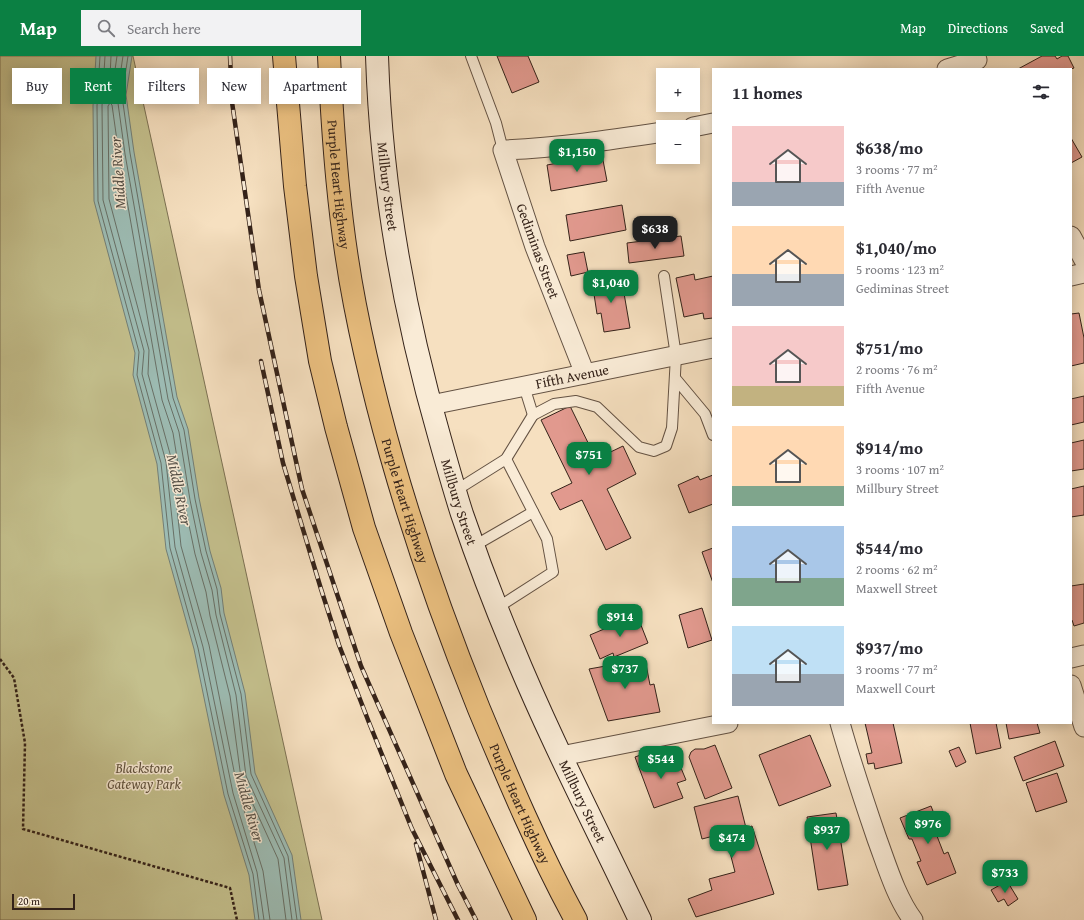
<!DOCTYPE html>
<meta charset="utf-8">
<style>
:root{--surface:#fff;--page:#f2f2f3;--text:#2b2b33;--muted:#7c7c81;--accent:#0b8043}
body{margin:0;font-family:"Gentium Book Plus",serif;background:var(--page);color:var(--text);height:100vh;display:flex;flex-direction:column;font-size:15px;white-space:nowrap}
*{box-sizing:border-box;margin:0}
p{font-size:13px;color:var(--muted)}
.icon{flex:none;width:22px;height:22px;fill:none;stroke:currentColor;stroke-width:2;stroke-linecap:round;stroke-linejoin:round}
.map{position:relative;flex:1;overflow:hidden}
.panel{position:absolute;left:712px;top:12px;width:360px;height:656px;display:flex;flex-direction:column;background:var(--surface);border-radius:0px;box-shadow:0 2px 10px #0003}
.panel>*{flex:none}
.banner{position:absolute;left:12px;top:12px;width:380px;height:36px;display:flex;gap:8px}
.tools{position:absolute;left:656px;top:12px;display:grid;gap:8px}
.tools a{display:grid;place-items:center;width:44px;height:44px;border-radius:0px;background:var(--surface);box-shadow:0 2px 10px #0003;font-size:20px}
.scale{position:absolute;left:12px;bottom:10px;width:63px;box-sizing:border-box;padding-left:4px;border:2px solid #342219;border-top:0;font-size:11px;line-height:14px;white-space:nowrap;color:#342219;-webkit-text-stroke:3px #f9ebd6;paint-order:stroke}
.price{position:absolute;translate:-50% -34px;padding:0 9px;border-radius:8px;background:var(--accent);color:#fff;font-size:13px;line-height:26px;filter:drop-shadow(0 1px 2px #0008)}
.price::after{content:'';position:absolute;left:50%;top:24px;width:12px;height:9px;margin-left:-6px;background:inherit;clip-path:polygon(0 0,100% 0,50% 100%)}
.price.active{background:#222;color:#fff}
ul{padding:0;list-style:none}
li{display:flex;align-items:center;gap:12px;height:100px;padding:0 20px}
li span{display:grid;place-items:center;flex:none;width:112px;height:80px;border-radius:0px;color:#555}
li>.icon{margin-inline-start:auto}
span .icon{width:48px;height:48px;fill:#fffc;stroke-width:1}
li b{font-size:17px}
h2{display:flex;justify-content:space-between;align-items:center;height:48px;padding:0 20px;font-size:17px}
.pill{padding:0 14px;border-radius:0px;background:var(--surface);box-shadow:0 2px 10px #0003;font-size:14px;line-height:36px}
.pill.active{background:var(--accent);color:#fff}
header{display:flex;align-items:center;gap:24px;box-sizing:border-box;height:56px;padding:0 20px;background:var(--accent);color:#fff}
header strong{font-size:19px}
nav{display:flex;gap:22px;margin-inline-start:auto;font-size:14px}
.search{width:280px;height:36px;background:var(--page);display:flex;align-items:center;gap:10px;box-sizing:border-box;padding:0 14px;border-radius:0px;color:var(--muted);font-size:15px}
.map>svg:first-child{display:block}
</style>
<header>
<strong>Map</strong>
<div class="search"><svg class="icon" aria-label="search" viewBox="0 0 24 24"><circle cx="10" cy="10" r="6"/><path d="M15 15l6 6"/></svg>Search here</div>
<nav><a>Map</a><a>Directions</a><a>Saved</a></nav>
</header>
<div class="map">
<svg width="1084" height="864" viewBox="0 0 1084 864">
<rect width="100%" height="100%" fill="#f6e0c0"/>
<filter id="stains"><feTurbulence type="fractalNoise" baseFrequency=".005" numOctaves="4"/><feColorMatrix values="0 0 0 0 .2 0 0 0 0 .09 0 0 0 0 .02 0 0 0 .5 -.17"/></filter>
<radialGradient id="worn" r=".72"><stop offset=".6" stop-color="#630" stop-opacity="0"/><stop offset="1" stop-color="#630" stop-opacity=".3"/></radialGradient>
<path fill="#c4c08d" stroke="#7c7153" d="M0,0H133L322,864H0Z"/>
<path fill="#9dbdb5" stroke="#737f77" d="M96,0H132L126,39L134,96L177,341L188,373L199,442L210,495L221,532L224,557L245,637L255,717L292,799L301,864H255L249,819L224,739L194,593L166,493L157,408L133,319L135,297L94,145L93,50Z"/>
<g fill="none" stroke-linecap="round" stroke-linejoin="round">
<g stroke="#687067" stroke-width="1">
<path d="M100,0L97,50L98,145L139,296L137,319L161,407L170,492L198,592L228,738L253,818L259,864"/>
<path d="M105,0L102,50L103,144L144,295L142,318L166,406L175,491L203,591L233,737L257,816L264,864"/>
<path d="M111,0L110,21L112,22L114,21L117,0"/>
<path d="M123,0L117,40L125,98L168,343L179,376L190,444L201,497L212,534L216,559L236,639L246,720L284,802L292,864"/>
<path d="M128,0L122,40L130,97L173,342L184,374L195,443L206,495L217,533L220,558L241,638L251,718L288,800L297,864"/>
<path d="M270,864L263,815L238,735L209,589L181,490L172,405L148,318L149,294L109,143L108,50L110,47L112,49L119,99L162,344L173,377L184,445L195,498L206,536L210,560L230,640L241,722L278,803L286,864"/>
</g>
</g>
<g fill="#e1998e" stroke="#342219">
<path d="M497,0H528L539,26L512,37Z"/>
<path d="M1042,0H1055L1057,3L1062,0H1068L1074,12L1071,13H1018Z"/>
<path d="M1071,82L1082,101L1071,107Z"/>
<path d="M602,99L607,125L551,135L547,109Z"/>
<path d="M622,149L626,174L570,185L566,159Z"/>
<path d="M681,180L684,200L629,207L627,187Z"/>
<path d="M584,196L588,216L571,220L567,199Z"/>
<path d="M694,218L695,224L713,220V262L704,263L703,257L684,261L676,222Z"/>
<path d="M621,220L630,272L604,276L601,257L597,258L592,225Z"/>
<path d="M1079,257L1084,282V307L1071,310V258Z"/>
<path d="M1084,340V366L1071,369V343Z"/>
<path d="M570,350L596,403L623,390L636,418L607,433L631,482L606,494L582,444L560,454L551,437L572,427L541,364Z"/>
<path d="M1084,384V413L1071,415V387Z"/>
<path d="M713,419V448L689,457L678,429L698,420L700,424Z"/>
<path d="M1084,430V459L1071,461V433Z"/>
<path d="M713,492V527L702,496Z"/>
<path d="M1084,528V567L1074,570L1072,564H1071V530Z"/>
<path d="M702,552L712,584L688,592L679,559Z"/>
<path d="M637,559L648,587L614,601L613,597L600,603L590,579Z"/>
<path d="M645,603L650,629L654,628L660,656L608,665L589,613Z"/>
<path d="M865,667H893L902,707L875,713L874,707L868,708L866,698L872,697Z"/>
<path d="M970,667H996L1001,692L976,698Z"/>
<path d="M1006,667H1037L1040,677L1009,683Z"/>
<path d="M810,679L831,730L779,750L759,699Z"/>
<path d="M1055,685L1064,710L1023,725L1014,701Z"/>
<path d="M715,689L732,732L705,743L689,701L691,696L695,693H704Z"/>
<path d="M959,691L966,706L956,711L949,695Z"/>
<path d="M646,697L649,705L666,699L672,715L681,712L686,724L677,727L683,742L654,752L635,701Z"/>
<path d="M1057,717L1067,746L1036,756L1026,727Z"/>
<path d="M738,740L746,772L752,770L774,838L696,861L688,843L712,834L709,823L735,816L725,777L702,783L694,751Z"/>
<path d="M931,750L940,773L935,775L944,798L948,796L956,817L927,829L917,806L921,805L912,783H909L900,762Z"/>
<path d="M836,757L848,829L818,834L807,761Z"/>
<path d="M1007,825L1018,843L1008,850L1004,843L998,846L991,834Z"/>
</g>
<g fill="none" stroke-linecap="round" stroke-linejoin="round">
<defs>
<g id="lane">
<path d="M471,0L496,67L503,94"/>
<path d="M675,322L705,358L713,379"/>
<path d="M524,330L533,359L554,348L576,345L597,351L639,391L654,395L666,390L672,372L676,300L664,220"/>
<path d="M455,435L506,403L533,359"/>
<path d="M474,490L533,456"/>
<path d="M497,552L553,516L547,483L506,403"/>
</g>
<g id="street">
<path d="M947,13L977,4"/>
<path d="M693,71L713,67"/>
<path d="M1071,180L1084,204"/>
<path d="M1071,220L1084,217"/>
<path d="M585,318L535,191L503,94C557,92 610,84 663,76"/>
<path id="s1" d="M431,349L713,292"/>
<path d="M1071,602L1084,599"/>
<path d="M1071,629L1084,671"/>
<path d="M840,667C851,706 864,745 877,783C887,810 896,841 913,864"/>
<path d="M561,700L728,667"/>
</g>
<g id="secondary">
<path id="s2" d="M377,0C381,130 404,258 440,383C447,408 454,433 462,458C477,502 494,547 512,590C550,683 597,773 640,864"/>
</g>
<g id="highway">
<path d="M284,0L295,130L306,220L320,305L336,371L364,472L401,577L456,718L525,864"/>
<path id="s3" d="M329,0C333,83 339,167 355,249C382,388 426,522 479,653C509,725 539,796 576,864"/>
</g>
</defs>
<use href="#lane" stroke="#645243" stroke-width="12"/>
<use href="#street" stroke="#645243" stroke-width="21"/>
<use href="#secondary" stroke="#342219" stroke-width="24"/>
<use href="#highway" stroke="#342219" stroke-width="24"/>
<path stroke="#342219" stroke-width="2.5" stroke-dasharray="3 2" stroke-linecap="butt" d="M0,603L14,622L25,687L23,773L230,832L237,864"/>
<use href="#lane" stroke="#f9ebd6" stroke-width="10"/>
<use href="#street" stroke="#f9ebd6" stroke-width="19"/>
<use href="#secondary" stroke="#f9ebd6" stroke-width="22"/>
<use href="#highway" stroke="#ebc080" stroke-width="22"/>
<defs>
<g id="rail">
<path d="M230,0L232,46L259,234L302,433L361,610L458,829L476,864"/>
<path d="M261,305L283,407L321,533L339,589L368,664L412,773L458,864"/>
<path d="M416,788L436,864"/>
</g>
</defs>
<use href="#rail" stroke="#342219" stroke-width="4.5"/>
<use href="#rail" stroke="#f9ebd6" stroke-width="3" stroke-dasharray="9" stroke-linecap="butt"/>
</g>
<g text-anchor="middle" stroke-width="3" stroke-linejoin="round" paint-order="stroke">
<g font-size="14" fill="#342219" stroke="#f9ebd6">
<text dy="5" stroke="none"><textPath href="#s3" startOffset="129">Purple Heart Highway</textPath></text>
<text dy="5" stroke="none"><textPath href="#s2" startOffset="131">Millbury Street</textPath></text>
<text transform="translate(538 195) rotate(70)" y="5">Gediminas Street</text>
<text dy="5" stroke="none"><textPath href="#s1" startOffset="144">Fifth Avenue</textPath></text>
<text dy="5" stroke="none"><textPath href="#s3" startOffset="453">Purple Heart Highway</textPath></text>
<text dy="5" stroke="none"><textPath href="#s2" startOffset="455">Millbury Street</textPath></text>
<text dy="5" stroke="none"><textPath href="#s2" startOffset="779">Millbury Street</textPath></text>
<text dy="5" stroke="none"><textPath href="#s3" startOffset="777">Purple Heart Highway</textPath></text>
</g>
<g font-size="14" font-style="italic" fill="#5f513c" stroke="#f9ebd6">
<text x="144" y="717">Blackstone<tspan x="144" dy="16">Gateway Park</tspan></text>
</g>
<g font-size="15" font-style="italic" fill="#545048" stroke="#f9ebd6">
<text transform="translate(118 117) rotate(-94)" y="5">Middle River</text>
<text transform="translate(179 434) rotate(78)" y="5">Middle River</text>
<text transform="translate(249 751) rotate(74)" y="5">Middle River</text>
</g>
</g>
<rect width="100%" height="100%" filter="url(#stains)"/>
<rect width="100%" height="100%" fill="url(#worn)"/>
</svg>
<div class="tools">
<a>+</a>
<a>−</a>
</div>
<div class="scale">20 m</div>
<b class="price" style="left:577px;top:117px">$1,150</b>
<b class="price active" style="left:655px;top:194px">$638</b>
<b class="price" style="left:611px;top:248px">$1,040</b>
<b class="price" style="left:589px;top:420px">$751</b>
<b class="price" style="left:620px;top:582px">$914</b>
<b class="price" style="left:625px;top:634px">$737</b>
<b class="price" style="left:661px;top:724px">$544</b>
<b class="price" style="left:928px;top:789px">$976</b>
<b class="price" style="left:827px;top:795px">$937</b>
<b class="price" style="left:732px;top:803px">$474</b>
<b class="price" style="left:1005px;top:838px">$733</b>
<div class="banner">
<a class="pill">Buy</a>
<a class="pill active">Rent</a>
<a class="pill">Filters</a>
<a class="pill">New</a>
<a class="pill">Apartment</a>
</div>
<section class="panel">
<h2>11 homes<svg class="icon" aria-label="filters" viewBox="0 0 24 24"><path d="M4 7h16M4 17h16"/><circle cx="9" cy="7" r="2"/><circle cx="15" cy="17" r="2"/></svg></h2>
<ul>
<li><span style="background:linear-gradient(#f6c9c9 70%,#9aa5b1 0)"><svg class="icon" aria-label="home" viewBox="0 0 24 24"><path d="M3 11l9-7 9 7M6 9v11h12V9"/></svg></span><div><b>$638/mo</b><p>3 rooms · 77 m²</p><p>Fifth Avenue</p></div></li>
<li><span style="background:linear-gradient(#ffd9b3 60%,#9aa5b1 0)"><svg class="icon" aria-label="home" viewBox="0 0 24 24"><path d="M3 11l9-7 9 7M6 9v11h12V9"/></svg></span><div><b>$1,040/mo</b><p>5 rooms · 123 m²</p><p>Gediminas Street</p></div></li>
<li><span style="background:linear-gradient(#f6c9c9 75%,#c2b280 0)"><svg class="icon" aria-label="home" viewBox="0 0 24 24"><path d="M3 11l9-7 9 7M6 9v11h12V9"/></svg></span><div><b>$751/mo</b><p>2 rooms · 76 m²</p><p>Fifth Avenue</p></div></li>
<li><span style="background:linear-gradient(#ffd9b3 75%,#7fa58c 0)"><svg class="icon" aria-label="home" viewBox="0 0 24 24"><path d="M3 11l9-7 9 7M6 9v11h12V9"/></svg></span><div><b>$914/mo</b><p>3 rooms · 107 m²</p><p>Millbury Street</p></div></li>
<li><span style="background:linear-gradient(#a9c7e8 65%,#7fa58c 0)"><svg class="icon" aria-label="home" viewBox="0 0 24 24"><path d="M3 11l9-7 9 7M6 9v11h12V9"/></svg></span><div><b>$544/mo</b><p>2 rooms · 62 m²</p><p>Maxwell Street</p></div></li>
<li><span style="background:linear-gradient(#bfe0f5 60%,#9aa5b1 0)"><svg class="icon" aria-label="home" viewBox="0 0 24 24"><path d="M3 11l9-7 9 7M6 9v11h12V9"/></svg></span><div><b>$937/mo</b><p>3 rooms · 77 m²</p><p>Maxwell Court</p></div></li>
</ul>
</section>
</div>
